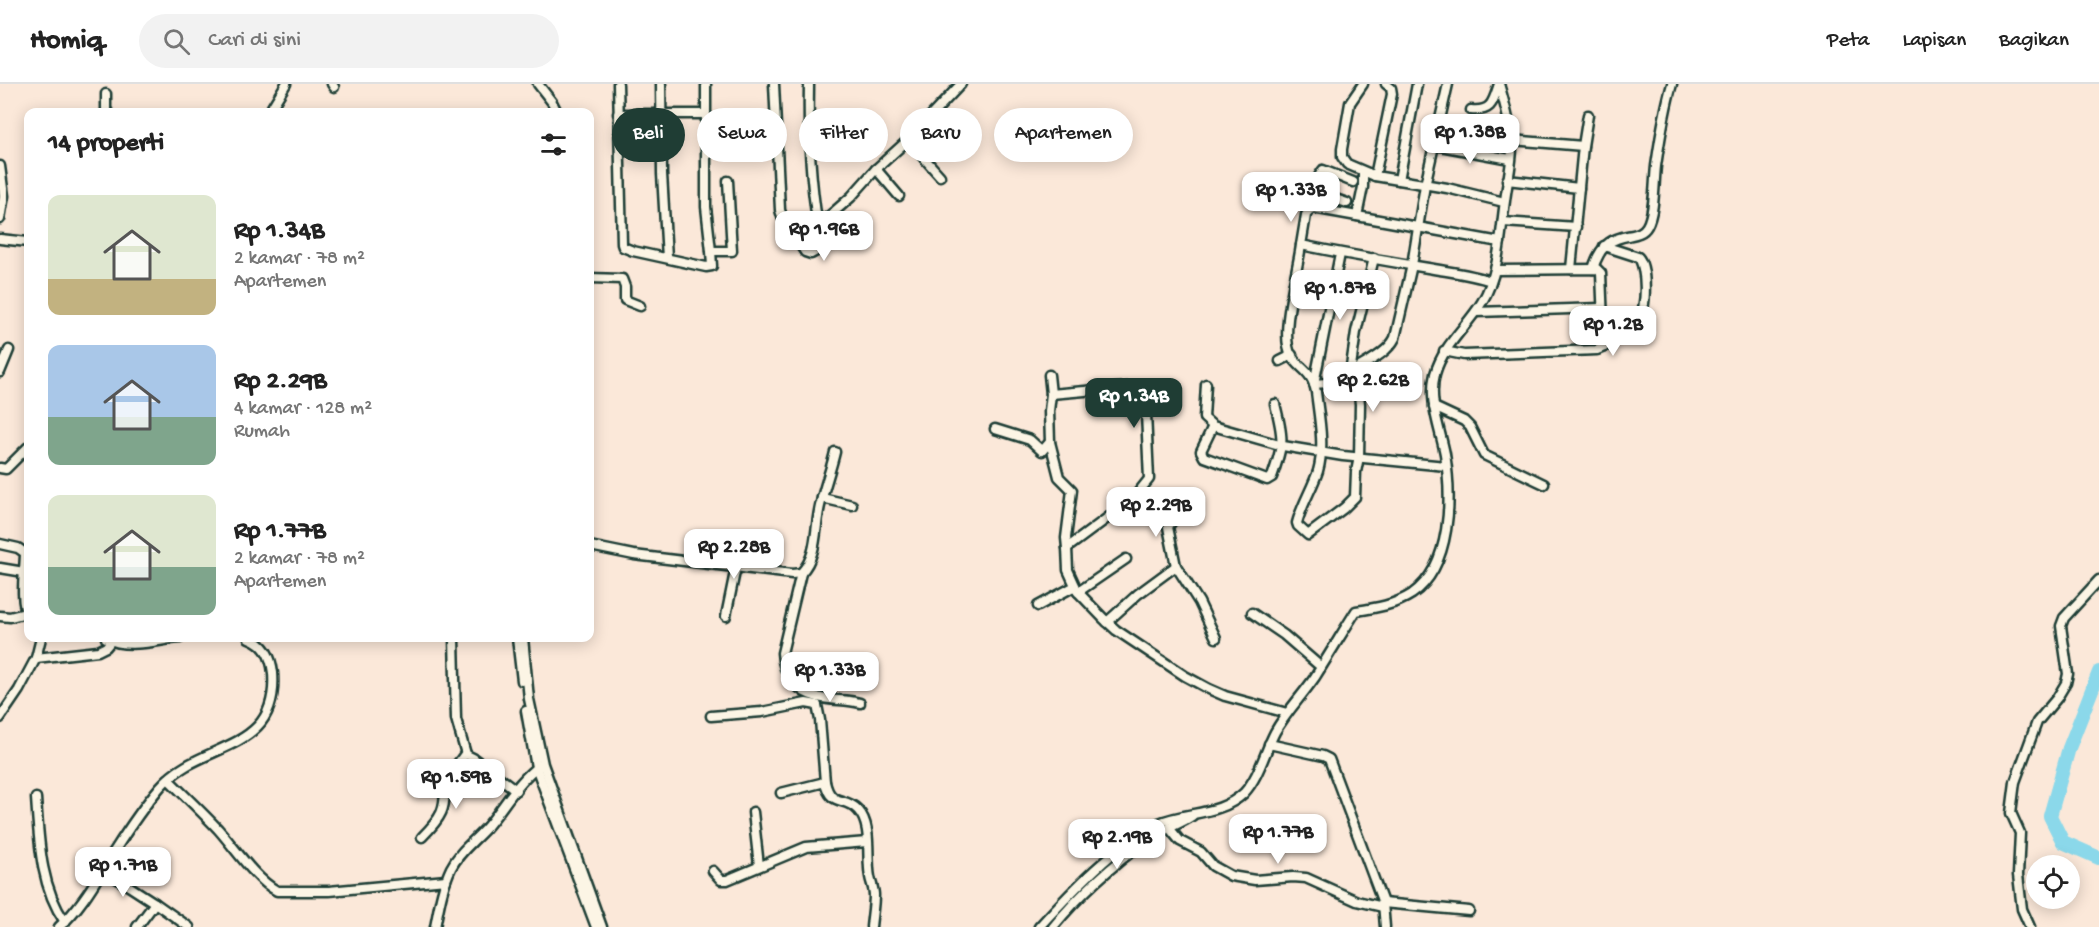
<!DOCTYPE html>
<html lang="id">
<meta charset="utf-8">
<style>
:root{--surface:#fff;--page:#f2f2f2;--text:#222;--muted:#767676;--line:#e0e0e0;--accent:#1f3d34}
body{margin:0;font-family:"Gochi Hand",sans-serif;background:var(--page);color:var(--text);height:100vh;display:flex;flex-direction:column;font-size:22px;white-space:nowrap}
*{box-sizing:border-box;margin:0}
p{font-size:20px;color:var(--muted)}
.icon{flex:none;width:33px;height:33px;fill:none;stroke:currentColor;stroke-width:2;stroke-linecap:round;stroke-linejoin:round}
.map{position:relative;flex:1;overflow:hidden}
.panel{position:absolute;left:24px;top:24px;width:570px;height:534px;display:flex;flex-direction:column;background:var(--surface);border-radius:12px;box-shadow:0 3px 15px #0003}
.panel>*{flex:none}
.hud{position:absolute;left:612px;top:24px;width:570px;height:54px;display:flex;gap:12px}
.buttons{position:absolute;left:2026px;top:771px;display:grid;gap:12px}
.buttons a{display:grid;place-items:center;width:54px;height:54px;border-radius:50%;background:var(--surface);box-shadow:0 3px 15px #0003;font-size:30px}
.price{position:absolute;translate:-50% -51px;padding:0 14px;border-radius:12px;background:#fff;color:#222;font-size:20px;line-height:39px;filter:drop-shadow(0 2px 3px #0008)}
.price::after{content:'';position:absolute;left:50%;top:36px;width:18px;height:14px;margin-left:-9px;background:inherit;clip-path:polygon(0 0,100% 0,50% 100%)}
.price.active{background:var(--accent);color:#fff}
ul{padding:0;list-style:none}
li{display:flex;align-items:center;gap:18px;height:150px;padding:0 24px}
li span{display:grid;place-items:center;flex:none;width:168px;height:120px;border-radius:12px;color:#555}
li>.icon{margin-inline-start:auto}
span .icon{width:72px;height:72px;fill:#fffc;stroke-width:1}
li b{font-size:26px}
h2{display:flex;justify-content:space-between;align-items:center;height:72px;padding:0 24px;font-size:26px}
.pill{padding:0 21px;border-radius:27px;background:var(--surface);box-shadow:0 3px 15px #0003;font-size:21px;line-height:54px}
.pill.active{background:var(--accent);color:#fff}
header{display:flex;align-items:center;gap:36px;box-sizing:border-box;height:84px;padding:0 30px;background:var(--surface);border-bottom:2px solid var(--line)}
header strong{font-size:28px}
nav{display:flex;gap:33px;margin-inline-start:auto;font-size:21px}
.search{width:420px;height:54px;background:var(--page);display:flex;align-items:center;gap:15px;box-sizing:border-box;padding:0 21px;border-radius:33px;color:var(--muted);font-size:22px}
.map>svg:first-child{display:block}
</style>
<header>
<strong>Homiq</strong>
<div class="search"><svg class="icon" aria-label="search" viewBox="0 0 24 24"><circle cx="10" cy="10" r="6"/><path d="M15 15l6 6"/></svg>Cari di sini</div>
<nav><a>Peta</a><a>Lapisan</a><a>Bagikan</a></nav>
</header>
<div class="map">
<svg width="2099" height="843" viewBox="0 0 2099 843">
<rect width="100%" height="100%" fill="#fbe8d9"/>
<filter id="ink" filterUnits="userSpaceOnUse"><feTurbulence type="fractalNoise" baseFrequency=".0167" numOctaves="2"/><feDisplacementMap in="SourceGraphic" scale="12" xChannelSelector="R" yChannelSelector="G"/><feConvolveMatrix kernelMatrix="1 2 1 2 8 2 1 2 1" color-interpolation-filters="sRGB"/></filter>
<g filter="url(#ink)">
<g fill="none" stroke-linecap="round" stroke-linejoin="round">
<path stroke="#8bd8ea" stroke-width="14" d="M2099,588L2069,664L2050,732L2063,758L2099,774"/>
<defs>
<g id="street">
<path d="M332,0L334,3"/>
<path d="M538,0L552,18L557,28"/>
<path d="M618,0L622,160L623,163L633,167L706,183L712,182L711,167"/>
<path d="M661,0L662,90L667,174"/>
<path d="M706,0V123L711,167H732L728,97"/>
<path d="M774,0L780,126L785,142L794,151L818,142L851,113L876,85L908,56L961,0"/>
<path d="M809,0C808,47 810,95 818,142"/>
<path d="M1363,0L1350,19L1342,65V73L1347,80L1375,92L1447,104L1504,118"/>
<path d="M106,10V25L108,28"/>
<path d="M1471,26C1492,28 1493,18 1499,0"/>
<path d="M269,28L286,0"/>
<path d="M618,30H706"/>
<path d="M908,56L940,92"/>
<path d="M1511,56L1583,62L1571,185"/>
<path d="M1435,61L1510,75"/>
<path d="M1583,62L1588,31"/>
<path d="M0,82L4,112L0,135"/>
<path d="M876,85L899,112"/>
<path d="M1375,92L1392,10L1391,4L1386,0"/>
<path d="M1399,96L1417,0"/>
<path d="M1507,96L1579,104"/>
<path d="M1315,108L1347,119"/>
<path d="M1313,124L1319,92L1323,86L1353,98"/>
<path d="M1357,132L1363,103V88"/>
<path d="M1503,138L1576,143"/>
<path d="M794,151L805,168L811,170L864,141"/>
<path d="M0,155L28,158"/>
<path d="M1301,161C1298,186 1279,251 1291,271C1300,286 1312,286 1316,308C1319,333 1325,363 1318,387C1312,405 1302,420 1297,439L1298,442L1308,451L1344,424L1355,413L1356,388L1359,373L1360,320L1359,311L1350,289L1356,248L1374,174"/>
<path d="M1340,170L1314,300L1353,297"/>
<path d="M1593,185C1606,140 1637,160 1647,142C1655,128 1654,99 1656,82C1660,55 1664,27 1672,0"/>
<path d="M1496,186L1597,185L1601,189L1604,263"/>
<path d="M590,194L622,195L625,203V216L640,222"/>
<path d="M1491,197C1471,190 1450,188 1428,184C1386,177 1344,170 1301,161L1306,131L1308,127L1313,124L1500,158"/>
<path d="M1476,228L1601,224"/>
<path d="M1444,267L1464,271L1597,266L1604,263L1639,234C1647,225 1647,182 1638,173L1604,162"/>
<path d="M1280,277L1292,271"/>
<path d="M0,288L9,266"/>
<path d="M1350,289C1365,279 1387,270 1395,254L1412,181L1425,101L1448,0"/>
<path d="M1049,291L1051,310L1141,302L1145,307L1149,395L1133,415L1067,464L1068,486L1078,508L1104,535L1116,546L1185,592L1209,605L1225,612L1287,629"/>
<path d="M1206,300L1204,334L1213,342L1283,362L1343,372L1446,382"/>
<path d="M1434,323L1464,337L1470,343L1484,371L1544,400"/>
<path d="M1213,342L1201,367L1204,373L1267,396L1272,393C1284,359 1284,355 1275,320"/>
<path d="M995,345L1030,356L1042,367L1050,358L1059,393L1072,406L1066,454L1067,464"/>
<path d="M1050,358L1049,327L1051,310"/>
<path d="M0,384L6,385L28,363"/>
<path d="M822,414L852,421"/>
<path d="M1175,433L1168,443L1176,482L1199,518L1216,554"/>
<path d="M0,460L18,464L25,469C25,484 19,519 28,531"/>
<path d="M590,462L634,471L792,490L801,489C819,470 814,442 821,418C825,401 831,385 835,368"/>
<path d="M0,484L24,488"/>
<path d="M801,489L782,569C783,590 796,608 818,613C831,617 846,615 860,619"/>
<path d="M1078,508L1126,475"/>
<path d="M1038,522L1075,502"/>
<path d="M1252,529L1284,551L1321,583"/>
<path d="M0,532L10,533L26,529"/>
<path d="M726,532L736,483"/>
<path d="M1107,538L1138,510L1176,482"/>
<path d="M41,554L36,574L98,567L106,563L111,557"/>
<path d="M106,554C127,566 157,556 180,554"/>
<path d="M454,554L456,635L466,670"/>
<path d="M517,554L522,597"/>
<path d="M523,554L529,615L543,680L602,843"/>
<path d="M526,627L536,683L596,843"/>
<path d="M711,632L762,628L806,619L817,621L820,636L825,698"/>
<path d="M0,634L19,606L36,574"/>
<path d="M1269,660L1323,672L1329,675L1383,819L1385,843"/>
<path d="M168,695C185,712 202,728 218,745C235,764 255,795 277,807H329L446,796"/>
<path d="M781,709L825,698C831,724 844,711 858,726C873,742 866,773 870,793C871,799 874,805 874,811C874,821 872,832 871,843"/>
<path d="M36,714C39,756 40,802 65,838"/>
<path d="M753,728L759,782"/>
<path d="M1170,745L1180,757L1201,768L1213,782L1231,792L1255,796L1293,793L1306,794L1357,817L1383,823"/>
<path d="M422,753C441,734 447,725 444,698L465,670L473,674L516,706"/>
<path d="M104,786L155,819L137,843"/>
<path d="M713,787L721,796H727L806,763L867,758"/>
<path d="M155,819L189,843"/>
<path d="M1383,819L1469,827"/>
<path d="M59,843C83,822 98,792 115,766C129,744 144,722 160,703C200,656 279,671 273,589C271,572 265,560 249,554"/>
<path d="M435,843C439,823 442,803 451,784C459,768 473,758 485,745C502,726 518,696 540,681"/>
<path d="M1039,843C1070,809 1117,759 1159,739C1187,727 1220,732 1244,709C1259,693 1265,667 1275,648C1286,628 1302,612 1315,593C1329,571 1342,549 1356,527C1376,524 1395,521 1412,510C1452,482 1452,413 1445,370C1440,344 1428,317 1435,290C1443,261 1467,243 1482,218C1500,188 1500,151 1505,117C1507,99 1512,80 1512,63C1511,42 1505,20 1499,0"/>
<path d="M1053,843C1080,810 1115,779 1150,754C1163,745 1179,741 1192,732"/>
<path d="M2030,843L2022,825L2018,791L2020,749L2011,729L2015,698L2037,638L2057,614L2066,599L2068,590L2061,542L2064,534L2099,496"/>
</g>
</defs>
<use href="#street" stroke="#1f3d34" stroke-width="13"/>
<use href="#street" stroke="#fcf5e5" stroke-width="8"/>
</g>
</g>
</svg>
<div class="buttons">
<a><svg class="icon" aria-label="locate" viewBox="0 0 24 24"><circle cx="12" cy="12" r="6"/><path d="M12 2v4M12 18v4M2 12h4M18 12h4"/></svg></a>
</div>
<b class="price" style="left:1470px;top:81px">Rp 1.38B</b>
<b class="price" style="left:1291px;top:139px">Rp 1.33B</b>
<b class="price" style="left:824px;top:178px">Rp 1.96B</b>
<b class="price" style="left:1340px;top:237px">Rp 1.87B</b>
<b class="price" style="left:1613px;top:273px">Rp 1.2B</b>
<b class="price" style="left:1373px;top:329px">Rp 2.62B</b>
<b class="price active" style="left:1134px;top:345px">Rp 1.34B</b>
<b class="price" style="left:1156px;top:454px">Rp 2.29B</b>
<b class="price" style="left:734px;top:496px">Rp 2.28B</b>
<b class="price" style="left:830px;top:619px">Rp 1.33B</b>
<b class="price" style="left:456px;top:726px">Rp 1.59B</b>
<b class="price" style="left:1278px;top:781px">Rp 1.77B</b>
<b class="price" style="left:1117px;top:786px">Rp 2.19B</b>
<b class="price" style="left:123px;top:814px">Rp 1.71B</b>
<div class="hud">
<a class="pill active">Beli</a>
<a class="pill">Sewa</a>
<a class="pill">Filter</a>
<a class="pill">Baru</a>
<a class="pill">Apartemen</a>
</div>
<section class="panel">
<h2>14 properti<svg class="icon" aria-label="filters" viewBox="0 0 24 24"><path d="M4 7h16M4 17h16"/><circle cx="9" cy="7" r="2"/><circle cx="15" cy="17" r="2"/></svg></h2>
<ul>
<li><span style="background:linear-gradient(#dfe7d0 70%,#c2b280 0)"><svg class="icon" aria-label="home" viewBox="0 0 24 24"><path d="M3 11l9-7 9 7M6 9v11h12V9"/></svg></span><div><b>Rp 1.34B</b><p>2 kamar · 78 m²</p><p>Apartemen</p></div></li>
<li><span style="background:linear-gradient(#a9c7e8 60%,#7fa58c 0)"><svg class="icon" aria-label="home" viewBox="0 0 24 24"><path d="M3 11l9-7 9 7M6 9v11h12V9"/></svg></span><div><b>Rp 2.29B</b><p>4 kamar · 128 m²</p><p>Rumah</p></div></li>
<li><span style="background:linear-gradient(#dfe7d0 60%,#7fa58c 0)"><svg class="icon" aria-label="home" viewBox="0 0 24 24"><path d="M3 11l9-7 9 7M6 9v11h12V9"/></svg></span><div><b>Rp 1.77B</b><p>2 kamar · 78 m²</p><p>Apartemen</p></div></li>
</ul>
</section>
</div>
